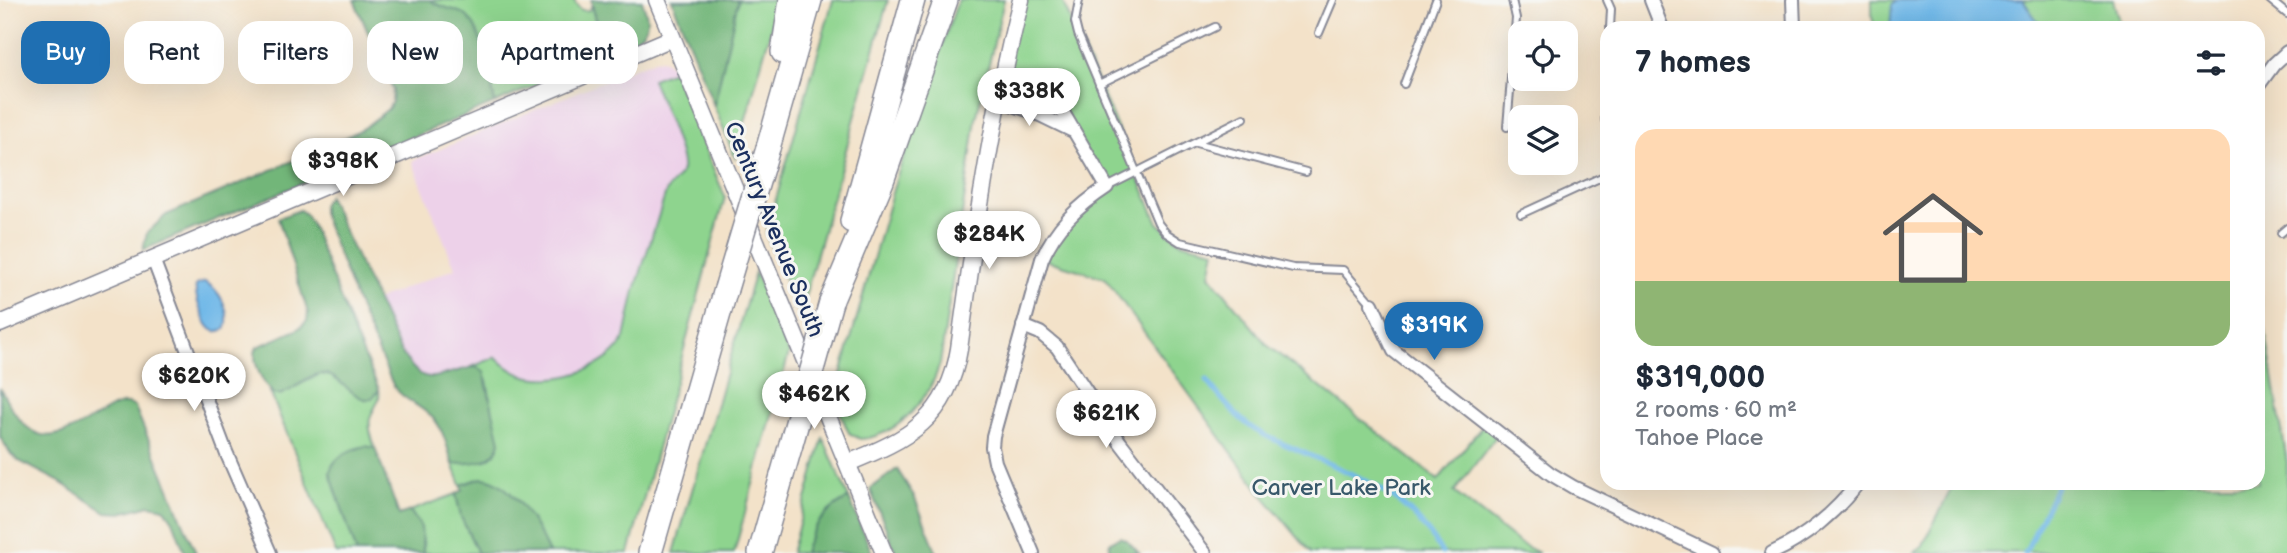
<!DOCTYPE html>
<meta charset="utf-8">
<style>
:root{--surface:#fff;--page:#f6f6f7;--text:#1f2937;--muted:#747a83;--line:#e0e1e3;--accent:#1f6fb2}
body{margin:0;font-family:"Balsamiq Sans",sans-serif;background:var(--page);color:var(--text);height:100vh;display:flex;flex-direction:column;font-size:26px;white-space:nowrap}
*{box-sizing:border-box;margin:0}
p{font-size:23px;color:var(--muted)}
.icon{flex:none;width:38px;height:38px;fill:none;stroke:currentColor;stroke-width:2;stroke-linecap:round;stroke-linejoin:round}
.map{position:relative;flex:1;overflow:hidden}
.sheet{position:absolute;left:1600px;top:21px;width:665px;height:469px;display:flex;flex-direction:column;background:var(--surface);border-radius:21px;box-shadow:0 7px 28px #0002}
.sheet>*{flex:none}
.top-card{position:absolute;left:21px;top:21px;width:665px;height:63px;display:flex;gap:14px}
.buttons{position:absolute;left:1508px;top:21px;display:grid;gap:14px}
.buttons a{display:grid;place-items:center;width:70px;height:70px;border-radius:14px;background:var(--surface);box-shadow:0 7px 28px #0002;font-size:35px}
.price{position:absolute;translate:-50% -60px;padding:0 16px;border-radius:24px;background:#fff;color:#222;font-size:23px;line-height:46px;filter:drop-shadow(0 2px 4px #0008)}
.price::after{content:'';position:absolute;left:50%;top:42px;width:21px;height:16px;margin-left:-10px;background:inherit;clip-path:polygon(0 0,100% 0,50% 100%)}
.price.selected{background:var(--accent);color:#fff}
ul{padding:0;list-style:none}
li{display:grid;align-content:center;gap:14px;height:371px;padding:0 35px}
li+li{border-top:2px solid var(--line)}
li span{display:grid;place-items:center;height:217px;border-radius:21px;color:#555}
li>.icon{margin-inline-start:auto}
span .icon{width:126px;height:126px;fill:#fffc;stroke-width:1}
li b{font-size:30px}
h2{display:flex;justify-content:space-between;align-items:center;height:84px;padding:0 35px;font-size:30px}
.tag{padding:0 24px;border-radius:21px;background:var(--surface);box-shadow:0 7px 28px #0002;font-size:24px;line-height:63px}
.tag.selected{background:var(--accent);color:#fff}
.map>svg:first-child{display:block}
</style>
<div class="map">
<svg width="2287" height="553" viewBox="0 0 2287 553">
<rect width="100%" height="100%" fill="#f6f6f2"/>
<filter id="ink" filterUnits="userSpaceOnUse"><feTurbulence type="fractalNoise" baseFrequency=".0143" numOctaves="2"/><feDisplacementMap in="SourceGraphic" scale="14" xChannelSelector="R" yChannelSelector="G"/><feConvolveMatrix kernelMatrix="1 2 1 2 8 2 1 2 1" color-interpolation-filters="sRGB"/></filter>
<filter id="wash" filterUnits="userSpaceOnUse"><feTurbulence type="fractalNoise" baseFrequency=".00686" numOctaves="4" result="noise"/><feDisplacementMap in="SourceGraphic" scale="28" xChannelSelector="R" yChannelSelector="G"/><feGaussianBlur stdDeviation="1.57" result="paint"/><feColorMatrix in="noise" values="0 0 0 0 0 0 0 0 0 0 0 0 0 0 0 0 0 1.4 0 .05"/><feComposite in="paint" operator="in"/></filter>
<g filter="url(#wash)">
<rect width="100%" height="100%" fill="#f3e2c9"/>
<path fill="#edd1e9" d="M662,59L670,64L673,71L718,182L658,407L413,392L376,300L455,268L412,161L654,60Z"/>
<g fill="#8ed48e" stroke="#548276" stroke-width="2">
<path d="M430,0H574C577,7 581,13 589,10L591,6L605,56L495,103C490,80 484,29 465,15C454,8 441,9 430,0Z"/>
<path d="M738,0H779L735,158L714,106Z"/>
<path d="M833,0H888L800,314L766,234Z"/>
<path d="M958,0H1004L976,119L940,364C929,399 899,436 860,439L849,433L834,399L895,182Z"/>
<path d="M1021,0H1062L1158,223L1180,242L1215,250L1210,275L1267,345L1438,480L1485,423L1498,434L1454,492L1519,543L1539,553H1311L1261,493L1105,278L1042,259L1049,242L1107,187L1058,104L1002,76Z"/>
<path d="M1872,0H2113L2121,28H1875L1872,17Z"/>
<path d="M673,71L725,197L629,553H549L532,520L501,485C487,476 476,479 461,485L453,464L487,460L499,448V437L493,413L487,380L476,367L469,368L496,357C504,365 512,372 523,375C555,386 610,369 625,338L635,290L666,192C670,183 679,180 682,170C685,155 658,96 652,79Z"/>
<path d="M755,272L789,353L734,553H674Z"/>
<path d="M2258,286L2287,462V551L1914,553L1922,547L1954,483H2258Z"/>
<path d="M320,374L331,376L346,386L378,392L379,389C381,402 374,406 370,418C368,428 372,439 375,448C359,443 333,455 330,473L357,553H336L270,392L280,395Z"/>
<path d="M823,438L849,498C824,511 812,527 804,553H791Z"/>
<path d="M456,494L461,517L478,553H423C425,538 419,523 410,511Z"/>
</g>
<g fill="#72b679" stroke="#46726c" stroke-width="2">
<path d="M354,0H430C441,9 454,8 465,15C484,28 490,80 495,103L143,250L147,233L166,215L335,143L364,128L388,109L392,102L393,90Z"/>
<path d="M591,0H642C644,7 648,15 647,22C646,39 618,49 605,56Z"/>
<path d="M672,0H738L714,106Z"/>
<path d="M328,196L399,348C426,395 436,372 476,367L484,372L500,442C496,464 472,463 453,464C448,451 445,434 437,423C426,407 405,402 394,387L363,317L322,213V205Z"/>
<path d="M300,210L305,214L310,221L356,338L379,389C366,418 343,377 326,374C307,371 294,394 276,395C264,388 250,360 257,347L297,330L307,321L308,313L278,218Z"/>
<path d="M0,388C32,449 49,445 104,412C114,406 124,400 135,407L196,553H185L173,521L164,508L150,505L121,513L106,512L58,481L19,461L11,454L0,437Z"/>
<path d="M365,446L375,448L399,515L410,511L421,527L423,553H357L330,473C333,456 350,451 365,446Z"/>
<path d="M897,469L914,496L937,553H896L870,489Z"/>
<path d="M481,478C511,478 538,529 549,553H478L461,517L456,494L463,490L461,485Z"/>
<path d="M849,498L872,553H804C812,527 824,511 849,498Z"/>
<path d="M1120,537L1127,540L1139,553H1108L1110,542Z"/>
</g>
<g fill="#70b8e8" stroke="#4674a3" stroke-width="2">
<path d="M1896,0H2023L2042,28H1890L1892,5Z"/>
<path d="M205,282C220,290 231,311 226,328C222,330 220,332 215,331C204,329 194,294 196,285Z"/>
</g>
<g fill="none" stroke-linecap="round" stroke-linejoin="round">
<g stroke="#70b8e8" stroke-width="5">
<path d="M1207,380C1220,398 1233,414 1251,427C1265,437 1284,444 1300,451C1362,479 1406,491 1442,553"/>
<path d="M2025,553L2058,483"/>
</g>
</g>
</g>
<g filter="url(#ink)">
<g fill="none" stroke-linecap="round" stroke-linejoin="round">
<defs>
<g id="service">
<path d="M1079,0L1075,22L1078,34L1158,223L1166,233L1180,242L1293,268L1343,270L1372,304"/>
<path d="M1607,0L1611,9L1610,28"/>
<path d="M2270,0L2287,14"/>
<path d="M2134,26L2137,28"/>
<path d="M1319,33L1333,0"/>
<path d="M1099,84L1215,27"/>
<path d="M1404,84L1436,0"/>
<path d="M1605,120L1606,87"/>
<path d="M1507,127L1516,18L1512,0"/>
<path d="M1196,143L1306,172"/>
<path d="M1107,187L1244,118"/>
<path d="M1521,214L1606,175"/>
<path d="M2281,233L2287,228"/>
</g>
<g id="minor">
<path d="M1651,0L1662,28"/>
<path d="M1793,0L1794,28"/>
<path d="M1001,76L1042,94L1058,104L1107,187C1078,206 1056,227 1042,259L993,436L992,447L995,462L1033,553"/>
<path d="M2258,86L2274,64L2287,52"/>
<path d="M997,99L1036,113L1071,130"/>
<path d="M153,259L226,452L270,553"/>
<path d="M1372,304L1394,351L1551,474L1573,487L1712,553"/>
<path d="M1023,326L1040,333L1057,347L1120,442L1205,553"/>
<path d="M1772,553C1805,538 1836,512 1858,483"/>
</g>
<g id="tertiary">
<path d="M657,0L884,553"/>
<path d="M0,324L672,38"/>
<path d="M848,463C908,439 948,419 959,349C975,232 992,115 1021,0"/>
</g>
<g id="motorway">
<path d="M783,52L791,0"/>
<path d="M768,148L810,0"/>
<path d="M852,221L913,0"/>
<path d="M831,302L882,181L946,0"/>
<path d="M650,553L726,289"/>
<path d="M760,553L791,444"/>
</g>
</defs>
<use href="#service" stroke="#878894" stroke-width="10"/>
<use href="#minor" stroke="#878894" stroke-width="16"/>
<use href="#tertiary" stroke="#878894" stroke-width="19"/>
<use href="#motorway" stroke="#878894" stroke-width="26"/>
<use href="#service" stroke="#fff" stroke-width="6"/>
<use href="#minor" stroke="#fff" stroke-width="12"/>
<use href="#tertiary" stroke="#fff" stroke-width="16"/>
<use href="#motorway" stroke="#fff" stroke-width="23"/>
<defs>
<g id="motorway-bridge">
<path d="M726,289L768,148"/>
<path d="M791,444L831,302"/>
</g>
</defs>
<use href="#motorway-bridge" stroke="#878894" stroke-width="26" stroke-linecap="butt"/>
<use href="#motorway-bridge" stroke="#fff" stroke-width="23"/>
</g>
</g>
<g text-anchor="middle" stroke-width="6" stroke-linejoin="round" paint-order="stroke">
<g font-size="23" fill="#1b2f5e" stroke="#f6f6f2">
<text transform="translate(775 229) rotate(68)" y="8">Century Avenue South</text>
</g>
<g font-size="23" fill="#38586a" stroke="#f6f6f2">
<text x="1341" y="495">Carver Lake Park</text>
</g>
</g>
</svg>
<div class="buttons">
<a><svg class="icon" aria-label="locate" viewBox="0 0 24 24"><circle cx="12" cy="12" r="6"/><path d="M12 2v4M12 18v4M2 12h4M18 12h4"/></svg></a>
<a><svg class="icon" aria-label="layers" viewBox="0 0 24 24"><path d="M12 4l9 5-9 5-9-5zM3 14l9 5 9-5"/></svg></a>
</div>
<b class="price" style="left:1029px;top:128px">$338K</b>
<b class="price" style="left:343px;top:198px">$398K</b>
<b class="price" style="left:989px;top:271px">$284K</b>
<b class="price selected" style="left:1434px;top:362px">$319K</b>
<b class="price" style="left:194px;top:413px">$620K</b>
<b class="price" style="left:814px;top:431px">$462K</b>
<b class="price" style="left:1106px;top:450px">$621K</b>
<div class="top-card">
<a class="tag selected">Buy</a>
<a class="tag">Rent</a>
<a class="tag">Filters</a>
<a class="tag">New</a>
<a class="tag">Apartment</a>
</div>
<section class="sheet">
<h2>7 homes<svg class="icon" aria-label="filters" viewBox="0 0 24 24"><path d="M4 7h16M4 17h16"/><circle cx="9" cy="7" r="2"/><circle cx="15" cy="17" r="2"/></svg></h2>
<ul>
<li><span style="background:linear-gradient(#ffd9b3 70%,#8fb573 0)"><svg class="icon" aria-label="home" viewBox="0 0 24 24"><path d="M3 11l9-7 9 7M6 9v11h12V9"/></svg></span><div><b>$319,000</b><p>2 rooms · 60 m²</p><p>Tahoe Place</p></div></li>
</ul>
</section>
</div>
